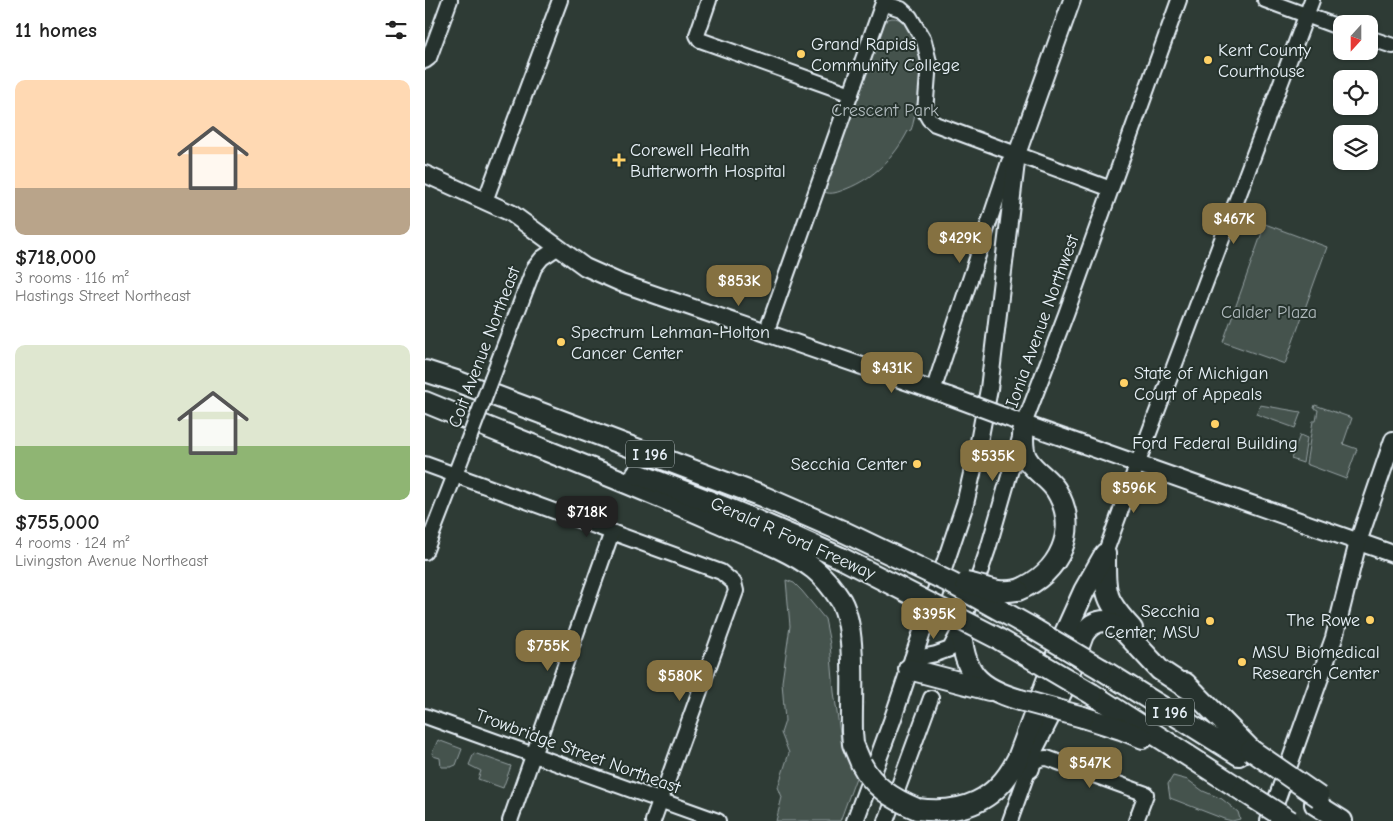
<!DOCTYPE html>
<meta charset="utf-8">
<style>
:root{--surface:#fff;--page:#f2f2f2;--text:#222;--muted:#767676;--accent:#857141}
body{margin:0;font-family:"Comic Neue",sans-serif;background:var(--page);color:var(--text);height:100vh;display:flex;flex-direction:column;font-size:19px;white-space:nowrap}
*{box-sizing:border-box;margin:0}
p{font-size:16px;color:var(--muted)}
.icon{flex:none;width:28px;height:28px;fill:none;stroke:currentColor;stroke-width:2;stroke-linecap:round;stroke-linejoin:round}
.map{position:relative;flex:1;overflow:hidden}
.side{display:flex;flex-direction:column;background:var(--surface);width:425px}
.side>*{flex:none}
.needle{width:32px;rotate:201deg}
.buttons{position:absolute;left:908px;top:15px;display:grid;gap:10px}
.buttons a{display:grid;place-items:center;width:45px;height:45px;border-radius:10px;background:var(--surface);box-shadow:0 1px 4px #0004;font-size:25px}
.price{position:absolute;translate:-50% -42px;padding:0 11px;border-radius:10px;background:var(--accent);color:#fff;font-size:16px;line-height:32px;filter:drop-shadow(0 1px 2px #0008)}
.price::after{content:'';position:absolute;left:50%;top:30px;width:15px;height:11px;margin-left:-8px;background:inherit;clip-path:polygon(0 0,100% 0,50% 100%)}
.price.active{background:#222;color:#fff}
ul{padding:0;list-style:none}
li{display:grid;align-content:center;gap:10px;height:265px;padding:0 15px}
li span{display:grid;place-items:center;height:155px;border-radius:10px;color:#555}
li>.icon{margin-inline-start:auto}
span .icon{width:90px;height:90px;fill:#fffc;stroke-width:1}
li b{font-size:21px}
h2{display:flex;justify-content:space-between;align-items:center;height:60px;padding:0 15px;font-size:21px}
main{display:flex;flex:1;min-height:0}
.map>svg:first-child{display:block}
</style>
<main>
<section class="side">
<h2>11 homes<svg class="icon" aria-label="filters" viewBox="0 0 24 24"><path d="M4 7h16M4 17h16"/><circle cx="9" cy="7" r="2"/><circle cx="15" cy="17" r="2"/></svg></h2>
<ul>
<li><span style="background:linear-gradient(#ffd9b3 70%,#b9a48a 0)"><svg class="icon" aria-label="home" viewBox="0 0 24 24"><path d="M3 11l9-7 9 7M6 9v11h12V9"/></svg></span><div><b>$718,000</b><p>3 rooms · 116 m²</p><p>Hastings Street Northeast</p></div></li>
<li><span style="background:linear-gradient(#dfe7d0 65%,#8fb573 0)"><svg class="icon" aria-label="home" viewBox="0 0 24 24"><path d="M3 11l9-7 9 7M6 9v11h12V9"/></svg></span><div><b>$755,000</b><p>4 rooms · 124 m²</p><p>Livingston Avenue Northeast</p></div></li>
</ul>
</section>
<div class="map">
<svg width="968" height="821" viewBox="0 0 968 821">
<rect width="100%" height="100%" fill="#2e3b35"/>
<filter id="ink" filterUnits="userSpaceOnUse"><feTurbulence type="fractalNoise" baseFrequency=".02" numOctaves="2"/><feDisplacementMap in="SourceGraphic" scale="10" xChannelSelector="R" yChannelSelector="G"/><feConvolveMatrix kernelMatrix="1 2 1 2 8 2 1 2 1" color-interpolation-filters="sRGB"/></filter>
<g filter="url(#ink)">
<g fill="#45524e" stroke="#96a2a3">
<path d="M467,18C477,18 484,24 488,33C502,60 499,79 491,108C489,116 489,123 486,130L483,131C469,158 449,178 421,189C413,192 407,195 399,192L459,24L463,19Z"/>
<path d="M840,224L902,247L860,364L798,342Z"/>
<path d="M835,405L876,412L870,428L831,414Z"/>
<path d="M890,405L927,418L918,444L932,449L921,479L881,464L888,421H891L893,410L889,408Z"/>
<path d="M875,435L882,438L878,463L866,459Z"/>
<path d="M361,580L369,583L377,591L400,619L405,644L409,692L416,740L432,775L415,821H351L357,797L353,787L364,753L356,733L360,721L357,682L365,626Z"/>
<path d="M13,740L37,749L31,765L26,767H16L15,758L8,756L7,753Z"/>
<path d="M49,753L86,766L78,788L53,779L56,771L44,765Z"/>
<path d="M748,776L763,780L778,791L797,799L813,812L815,819L807,821L799,819L745,798L743,784Z"/>
</g>
<g fill="none" stroke-linecap="round" stroke-linejoin="round">
<defs>
<g id="minor">
<path d="M284,0L272,35L275,40L426,94"/>
<path d="M840,0L916,28"/>
<path d="M458,3L476,9L485,17L499,41L504,62L500,112L504,119L510,124L686,189"/>
<path d="M944,38L968,46"/>
<path d="M0,61L4,58L25,0"/>
<path d="M60,201L135,0"/>
<path d="M341,333L459,0"/>
<path d="M67,378L109,268L117,258L132,248"/>
<path d="M508,391L584,162L592,154"/>
<path d="M0,464L296,572L309,583L311,591L228,821"/>
<path d="M0,552L45,436"/>
<path d="M680,554L712,465L887,0"/>
<path d="M487,659L511,654L525,649L536,628L563,549L599,424L641,314L754,0"/>
<path d="M0,716L293,821"/>
<path d="M85,821L187,532"/>
<path d="M461,821L506,698"/>
<path d="M585,821L604,768C610,761 613,758 622,758L721,794L711,821"/>
</g>
<g id="major">
<path d="M0,174L86,213L160,267L196,283L524,396"/>
<path d="M588,420L968,554"/>
<path d="M430,821L467,721L540,504L552,452L564,389L592,154L647,0"/>
<path d="M844,821L909,638L933,542L968,440"/>
</g>
<g id="highway">
<path d="M0,371L31,381L339,497L417,531"/>
<path d="M0,402C97,442 195,478 291,521C320,534 364,549 389,569C399,577 409,590 416,601C432,630 426,697 427,732L428,744L436,763"/>
<path d="M212,474C281,499 349,527 416,558"/>
<path d="M680,556C680,595 680,600 707,629"/>
<path d="M593,590C634,574 656,530 631,490C623,478 609,471 602,459C596,449 598,435 599,424"/>
<path d="M536,628C538,673 553,688 595,700"/>
<path d="M484,669L564,690"/>
<path d="M676,669L814,755"/>
<path d="M760,683L826,750"/>
<path d="M667,694L818,791"/>
<path d="M658,717L696,729L718,738"/>
<path d="M604,768L608,748L639,687L658,635C663,626 671,621 681,621L696,628L735,670L770,693"/>
<path d="M890,804L917,821"/>
<path d="M492,809C538,815 572,801 593,758L640,633L659,591L680,554"/>
</g>
</defs>
<use href="#minor" stroke="#e8f1f8" stroke-width="18"/>
<use href="#major" stroke="#e8f1f8" stroke-width="20"/>
<use href="#highway" stroke="#e8f1f8" stroke-width="24"/>
<use href="#minor" stroke="#26332d" stroke-width="14"/>
<use href="#major" stroke="#26332d" stroke-width="16"/>
<use href="#highway" stroke="#26332d" stroke-width="20"/>
<defs>
<path id="minor-bridge" d="M45,436L67,378"/>
<path id="major-bridge" d="M524,396L586,419"/>
<g id="highway-bridge">
<path d="M417,531L526,583L607,628L676,669"/>
<path d="M416,558L572,638L667,694"/>
<path d="M541,583C563,587 568,594 593,590"/>
<path d="M595,700L658,717"/>
<path d="M826,750L894,797"/>
<path d="M436,763C448,787 468,799 492,809"/>
<path d="M818,791L865,821"/>
</g>
</defs>
<use href="#minor-bridge" stroke="#e8f1f8" stroke-width="18" stroke-linecap="butt"/>
<use href="#major-bridge" stroke="#e8f1f8" stroke-width="20" stroke-linecap="butt"/>
<use href="#highway-bridge" stroke="#e8f1f8" stroke-width="24" stroke-linecap="butt"/>
<use href="#minor-bridge" stroke="#26332d" stroke-width="14"/>
<use href="#major-bridge" stroke="#26332d" stroke-width="16"/>
<use href="#highway-bridge" stroke="#26332d" stroke-width="20"/>
</g>
</g>
<g fill="#ffd166" stroke="#26332d" stroke-width="2">
<circle cx="376" cy="54" r="5"/>
<circle cx="783" cy="60" r="5"/>
<path d="M191.5 152.5h5v5h5v5h-5v5h-5v-5h-5v-5h5z"/>
<circle cx="136" cy="342" r="5"/>
<circle cx="699" cy="383" r="5"/>
<circle cx="790" cy="424" r="5"/>
<circle cx="492" cy="464" r="5"/>
<circle cx="945" cy="620" r="5"/>
<circle cx="785" cy="621" r="5"/>
<circle cx="817" cy="662" r="5"/>
</g>
<g text-anchor="middle" stroke-width="4" stroke-linejoin="round" paint-order="stroke">
<g fill="#26332d" stroke="#aeb8bb" stroke-width="1">
<rect x="201" y="440.5" width="48" height="27" rx="4"/>
<rect x="721" y="698.5" width="48" height="27" rx="4"/>
</g>
<g font-size="16" font-weight="bold" fill="#e8f1f8">
<text x="225" y="460">I 196</text>
<text x="745" y="718">I 196</text>
</g>
<g font-size="18" fill="#e8f1f8" stroke="#26332d" text-anchor="start">
<text x="386" y="50">Grand Rapids<tspan x="386" dy="21">Community College</tspan></text>
<text x="793" y="56">Kent County<tspan x="793" dy="21">Courthouse</tspan></text>
<text x="205" y="156">Corewell Health<tspan x="205" dy="21">Butterworth Hospital</tspan></text>
<text x="146" y="338">Spectrum Lehman-Holton<tspan x="146" dy="21">Cancer Center</tspan></text>
<text x="709" y="379">State of Michigan<tspan x="709" dy="21">Court of Appeals</tspan></text>
<text x="790" y="449" text-anchor="middle">Ford Federal Building</text>
<text x="482" y="470" text-anchor="end">Secchia Center</text>
<text x="775" y="617" text-anchor="end">Secchia<tspan x="775" dy="21">Center, MSU</tspan></text>
<text x="935" y="626" text-anchor="end">The Rowe</text>
<text x="827" y="658">MSU Biomedical<tspan x="827" dy="21">Research Center</tspan></text>
</g>
<g font-size="18" fill="#afb9bc" stroke="#26332d">
<text x="460" y="116">Crescent Park</text>
<text x="844" y="318">Calder Plaza</text>
</g>
<g font-size="18" fill="#e8f1f8" stroke="#26332d">
<text transform="translate(617 321) rotate(-70)" y="6">Ionia Avenue Northwest</text>
<text transform="translate(59 347) rotate(-69)" y="6">Coit Avenue Northeast</text>
<text transform="translate(368 538) rotate(24)" y="6">Gerald R Ford Freeway</text>
<text transform="translate(153 751) rotate(20)" y="6">Trowbridge Street Northeast</text>
</g>
</g>
</svg>
<div class="buttons">
<a><svg class="needle" viewBox="-14 -14 28 28"><path d="M0-13l5 13h-10z" fill="#e53935"/><path d="M0 13l5-13h-10z" fill="#767676"/></svg></a>
<a><svg class="icon" aria-label="locate" viewBox="0 0 24 24"><circle cx="12" cy="12" r="6"/><path d="M12 2v4M12 18v4M2 12h4M18 12h4"/></svg></a>
<a><svg class="icon" aria-label="layers" viewBox="0 0 24 24"><path d="M12 4l9 5-9 5-9-5zM3 14l9 5 9-5"/></svg></a>
</div>
<b class="price" style="left:809px;top:245px">$467K</b>
<b class="price" style="left:535px;top:264px">$429K</b>
<b class="price" style="left:314px;top:307px">$853K</b>
<b class="price" style="left:467px;top:394px">$431K</b>
<b class="price" style="left:568px;top:482px">$535K</b>
<b class="price" style="left:709px;top:514px">$596K</b>
<b class="price active" style="left:162px;top:538px">$718K</b>
<b class="price" style="left:509px;top:640px">$395K</b>
<b class="price" style="left:123px;top:672px">$755K</b>
<b class="price" style="left:255px;top:702px">$580K</b>
<b class="price" style="left:665px;top:789px">$547K</b>
</div>
</main>
